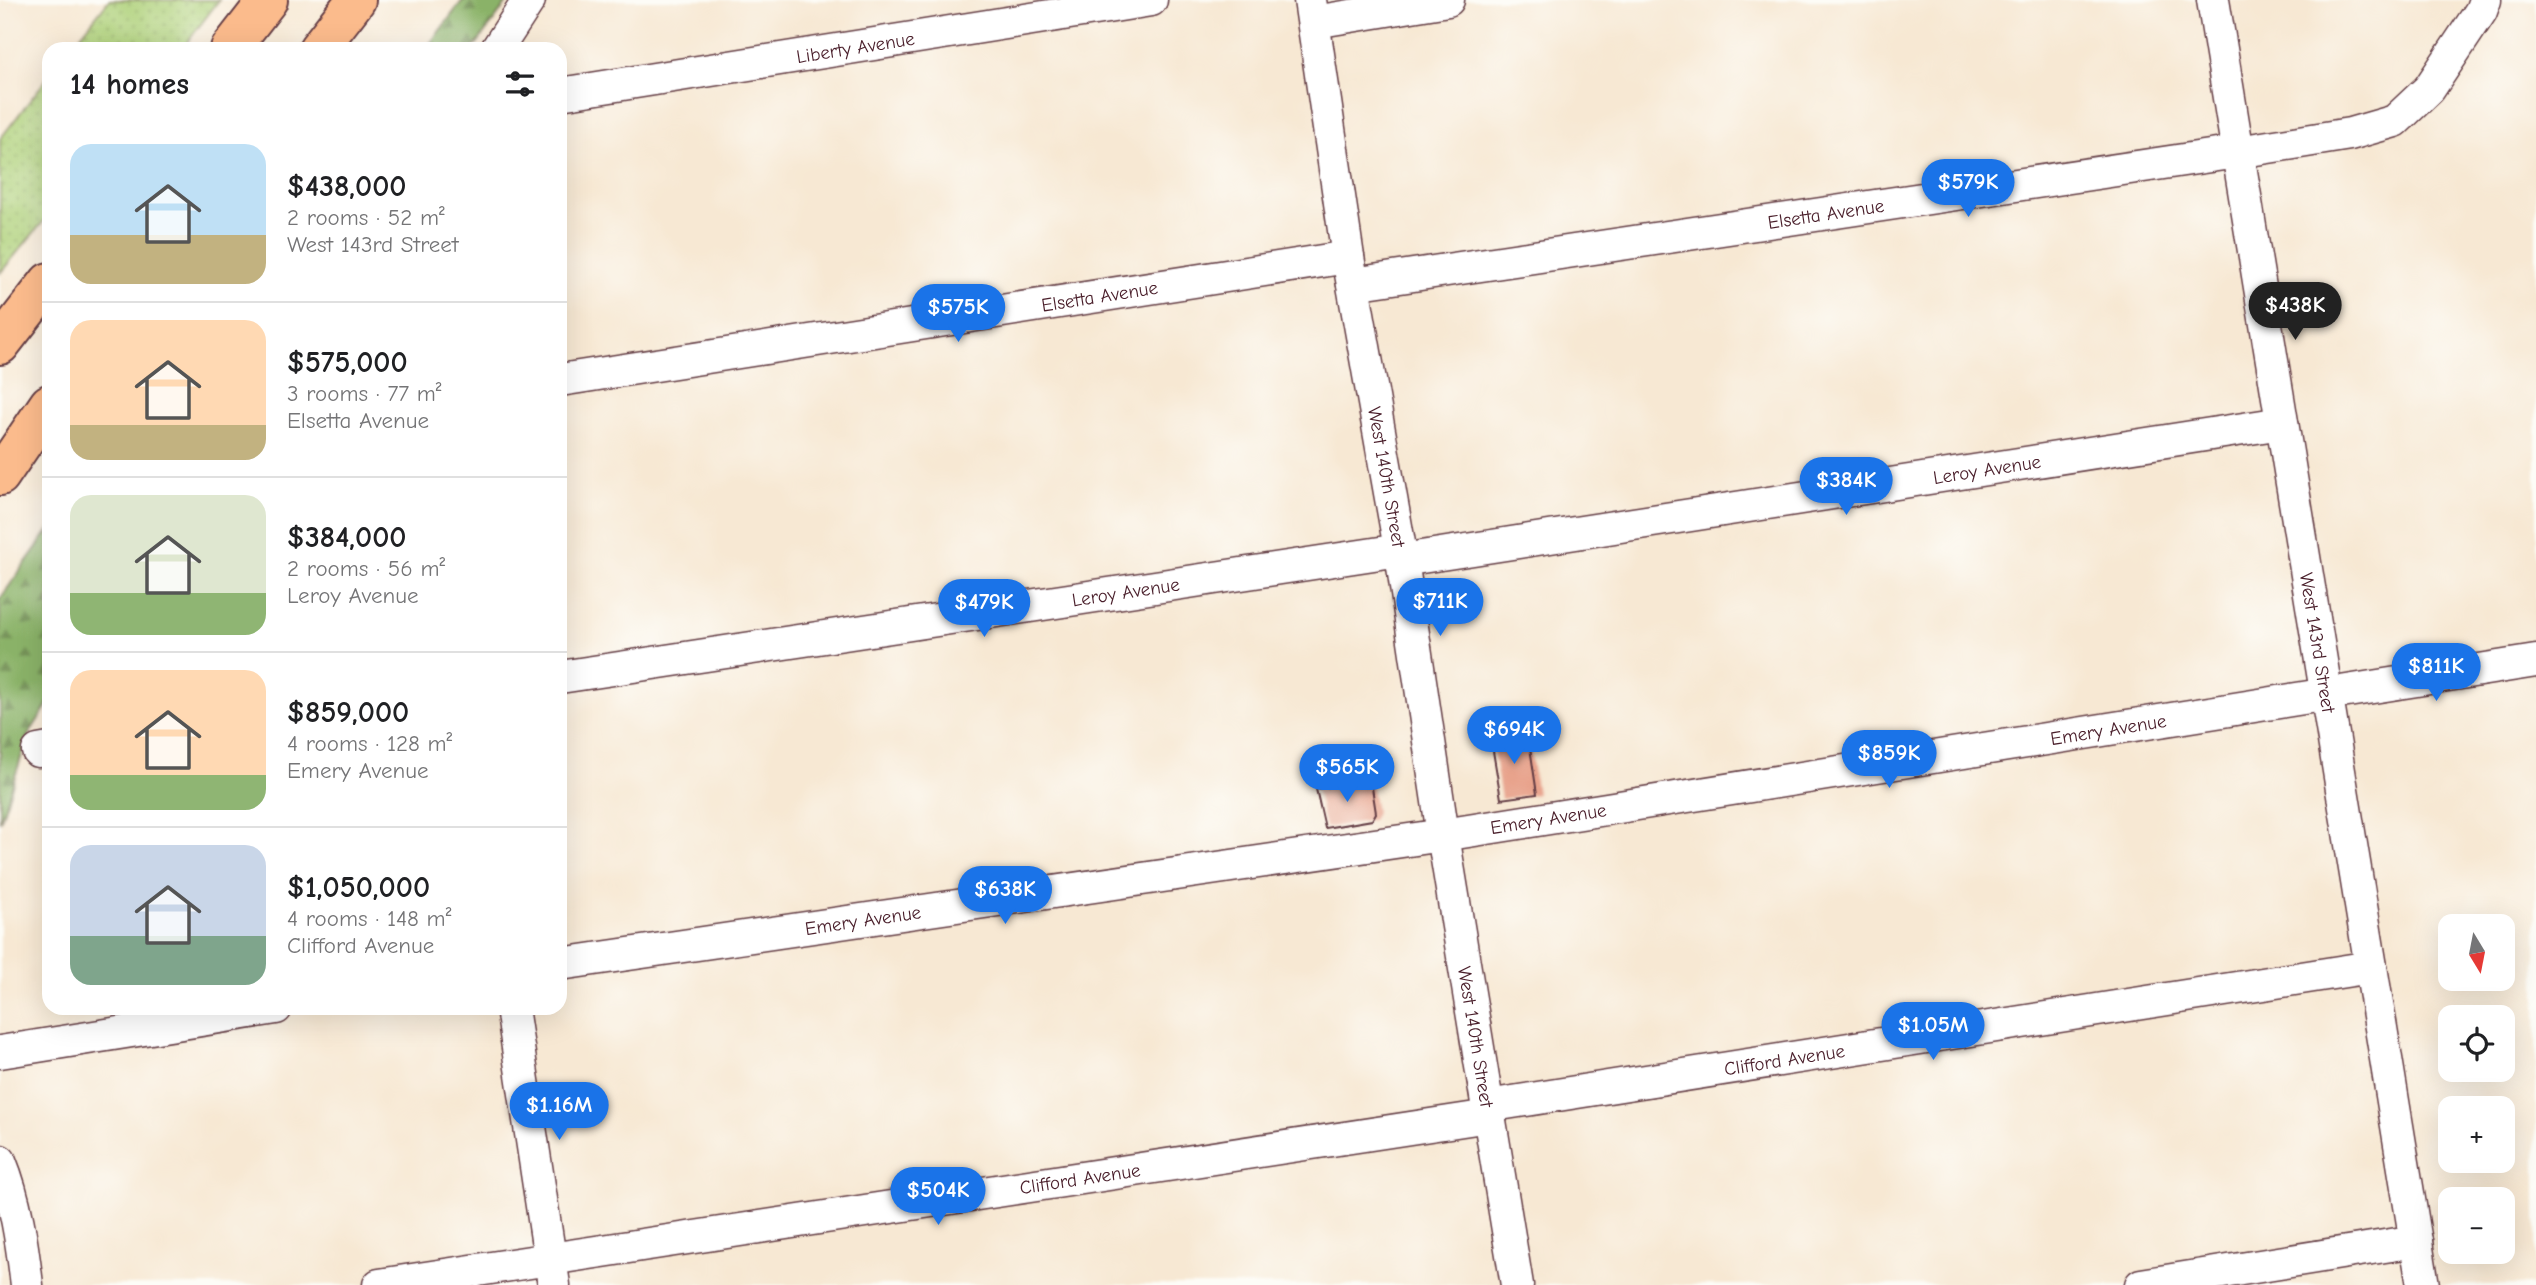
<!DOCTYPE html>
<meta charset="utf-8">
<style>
:root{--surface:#fff;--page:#f6f6f6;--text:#202124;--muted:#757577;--line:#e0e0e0;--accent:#1a73e8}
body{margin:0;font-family:"Comic Neue",sans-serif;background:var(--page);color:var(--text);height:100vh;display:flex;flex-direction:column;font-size:26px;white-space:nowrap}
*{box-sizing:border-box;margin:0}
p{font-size:23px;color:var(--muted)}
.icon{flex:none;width:38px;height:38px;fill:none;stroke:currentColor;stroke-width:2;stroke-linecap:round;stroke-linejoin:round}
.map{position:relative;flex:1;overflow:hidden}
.sheet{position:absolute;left:42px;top:42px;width:525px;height:973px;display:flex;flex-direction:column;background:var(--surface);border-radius:21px;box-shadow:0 7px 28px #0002}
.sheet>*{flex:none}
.needle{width:46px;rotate:170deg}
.tools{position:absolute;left:2438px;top:914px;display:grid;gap:14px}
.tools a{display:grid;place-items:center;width:77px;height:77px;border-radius:14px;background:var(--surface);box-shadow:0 7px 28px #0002;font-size:35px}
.price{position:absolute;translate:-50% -60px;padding:0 16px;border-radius:24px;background:var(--accent);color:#fff;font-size:23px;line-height:46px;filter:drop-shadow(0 2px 4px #0008)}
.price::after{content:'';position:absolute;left:50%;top:42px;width:21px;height:16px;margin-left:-10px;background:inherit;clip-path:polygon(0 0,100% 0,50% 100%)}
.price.on{background:#222;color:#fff}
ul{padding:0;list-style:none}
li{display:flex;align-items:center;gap:21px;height:175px;padding:0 28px}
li+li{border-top:2px solid var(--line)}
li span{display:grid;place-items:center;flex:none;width:196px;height:140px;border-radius:21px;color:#555}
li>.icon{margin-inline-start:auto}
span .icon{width:84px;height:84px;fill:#fffc;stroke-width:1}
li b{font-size:30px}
h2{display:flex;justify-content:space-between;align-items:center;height:84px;padding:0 28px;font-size:30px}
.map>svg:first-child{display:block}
</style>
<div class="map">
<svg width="2536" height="1285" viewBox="0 0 2536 1285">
<defs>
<pattern id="grass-dots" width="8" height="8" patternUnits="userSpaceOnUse" patternTransform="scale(1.75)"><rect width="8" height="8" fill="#add078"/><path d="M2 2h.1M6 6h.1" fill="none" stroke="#96b268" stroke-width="1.8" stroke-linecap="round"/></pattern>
<pattern id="forest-firs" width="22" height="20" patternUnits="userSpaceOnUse" patternTransform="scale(1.75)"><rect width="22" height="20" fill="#8ab268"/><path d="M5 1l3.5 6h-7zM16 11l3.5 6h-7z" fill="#739056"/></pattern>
</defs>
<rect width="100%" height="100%" fill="#fdfcf7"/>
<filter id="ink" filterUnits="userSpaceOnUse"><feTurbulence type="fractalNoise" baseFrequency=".0143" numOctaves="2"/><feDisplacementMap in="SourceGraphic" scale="14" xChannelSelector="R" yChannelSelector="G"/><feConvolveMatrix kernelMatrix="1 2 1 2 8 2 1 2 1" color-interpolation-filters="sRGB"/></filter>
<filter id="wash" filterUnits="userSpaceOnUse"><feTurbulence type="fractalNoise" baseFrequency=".00686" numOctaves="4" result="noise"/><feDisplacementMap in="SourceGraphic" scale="28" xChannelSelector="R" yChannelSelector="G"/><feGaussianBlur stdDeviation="1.57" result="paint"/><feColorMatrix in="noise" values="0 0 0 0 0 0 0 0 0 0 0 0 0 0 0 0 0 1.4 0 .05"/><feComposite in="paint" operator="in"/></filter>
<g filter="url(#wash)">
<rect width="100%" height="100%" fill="#f7e8d3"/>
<g fill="url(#grass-dots)" stroke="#7c7852" stroke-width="2">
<path d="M109,0H219L182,49H70Z"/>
<path d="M49,76V215L0,273V139Z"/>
</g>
<g fill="url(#forest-firs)" stroke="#6a684a" stroke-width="2">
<path d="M463,0H509L473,49H426Z"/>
<path d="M49,530V703L29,734L0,822V599Z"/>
</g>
<g id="blocks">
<g fill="#e8a38c">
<path d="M1528,734L1537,794L1501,799L1491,739Z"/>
<path d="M1371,781L1376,813L1372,820L1325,828L1316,789Z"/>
</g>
</g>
</g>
<g filter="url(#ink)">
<use href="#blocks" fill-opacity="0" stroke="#643d44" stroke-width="2"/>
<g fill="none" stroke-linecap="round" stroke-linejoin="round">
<defs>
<g id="minor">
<path id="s1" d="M1310,0L1348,257L1402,560L1443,835L1517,1285"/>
<path id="s2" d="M2213,0L2423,1285"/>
<path d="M1314,22L1448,0"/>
<path d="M497,49L529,0"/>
<path id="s3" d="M560,94L1151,0"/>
<path id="s4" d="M1353,284L2237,152L2350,134L2395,121L2429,89L2481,11L2485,0"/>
<path id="s5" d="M560,380L1348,257"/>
<path id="s6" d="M1402,560L2282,423"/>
<path id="s7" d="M560,677L1400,550"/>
<path d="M38,751L49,749"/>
<path id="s8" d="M560,964L1443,835L2536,661"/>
<path d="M512,1008L554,1285"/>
<path d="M0,1052L276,1008"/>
<path id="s9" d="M1487,1106L2371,967"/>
<path d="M0,1161C16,1200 22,1243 27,1285"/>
<path id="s10" d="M379,1285L1489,1116"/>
<path d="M2141,1285L2416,1241"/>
</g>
<g id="highway">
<path d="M230,49L268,0"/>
<path d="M318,49L356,0"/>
<path d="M0,345L49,282"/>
<path d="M0,476L49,404"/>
</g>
</defs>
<use href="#minor" stroke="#643d44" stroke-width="35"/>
<use href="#highway" stroke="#643d44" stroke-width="42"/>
<use href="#minor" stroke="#fff" stroke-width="32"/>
<use href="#highway" stroke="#fbbb8c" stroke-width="38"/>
</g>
</g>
<g text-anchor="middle" stroke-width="5" stroke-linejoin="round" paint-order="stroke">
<g font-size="19" fill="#4a1f2b" stroke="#fdfcf7">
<text dy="7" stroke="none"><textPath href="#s3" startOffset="299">Liberty Avenue</textPath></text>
<text dy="7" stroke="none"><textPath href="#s4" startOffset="478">Elsetta Avenue</textPath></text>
<text dy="7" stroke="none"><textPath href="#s5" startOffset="546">Elsetta Avenue</textPath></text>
<text dy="7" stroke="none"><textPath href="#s6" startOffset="592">Leroy Avenue</textPath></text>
<text dy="7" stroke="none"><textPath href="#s1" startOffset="483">West 140th Street</textPath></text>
<text dy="7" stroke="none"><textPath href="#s7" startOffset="572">Leroy Avenue</textPath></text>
<text dy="7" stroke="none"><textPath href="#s2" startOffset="651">West 143rd Street</textPath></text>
<text dy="7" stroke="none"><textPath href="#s8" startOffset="1566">Emery Avenue</textPath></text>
<text dy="7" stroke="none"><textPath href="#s8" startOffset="999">Emery Avenue</textPath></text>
<text dy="7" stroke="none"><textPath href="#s8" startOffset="306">Emery Avenue</textPath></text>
<text dy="7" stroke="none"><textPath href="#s1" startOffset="1050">West 140th Street</textPath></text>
<text dy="7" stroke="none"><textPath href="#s9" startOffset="301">Clifford Avenue</textPath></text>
<text dy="7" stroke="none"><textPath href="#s10" startOffset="709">Clifford Avenue</textPath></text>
</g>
</g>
</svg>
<div class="tools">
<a><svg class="needle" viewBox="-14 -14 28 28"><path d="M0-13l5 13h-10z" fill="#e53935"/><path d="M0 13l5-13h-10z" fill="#757577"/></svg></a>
<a><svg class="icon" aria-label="locate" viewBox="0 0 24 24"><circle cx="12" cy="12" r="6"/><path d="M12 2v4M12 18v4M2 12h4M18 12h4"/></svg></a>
<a>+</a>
<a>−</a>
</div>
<b class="price" style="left:1968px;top:219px">$579K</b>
<b class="price on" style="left:2295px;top:342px">$438K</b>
<b class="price" style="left:958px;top:344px">$575K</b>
<b class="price" style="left:1846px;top:517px">$384K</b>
<b class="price" style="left:1440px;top:638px">$711K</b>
<b class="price" style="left:984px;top:639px">$479K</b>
<b class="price" style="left:2436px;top:703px">$811K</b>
<b class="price" style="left:1514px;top:766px">$694K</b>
<b class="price" style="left:1889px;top:790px">$859K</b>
<b class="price" style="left:1347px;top:804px">$565K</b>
<b class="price" style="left:1005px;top:926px">$638K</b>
<b class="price" style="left:1933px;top:1062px">$1.05M</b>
<b class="price" style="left:559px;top:1142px">$1.16M</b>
<b class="price" style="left:938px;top:1227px">$504K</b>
<section class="sheet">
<h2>14 homes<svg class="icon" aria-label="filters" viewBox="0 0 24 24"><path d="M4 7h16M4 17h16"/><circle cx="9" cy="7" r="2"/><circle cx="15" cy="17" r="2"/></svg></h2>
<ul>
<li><span style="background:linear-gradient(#bfe0f5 65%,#c2b280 0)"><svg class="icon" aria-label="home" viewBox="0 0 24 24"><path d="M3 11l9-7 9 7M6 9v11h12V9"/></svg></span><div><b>$438,000</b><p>2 rooms · 52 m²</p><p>West 143rd Street</p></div></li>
<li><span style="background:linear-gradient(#ffd9b3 75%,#c2b280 0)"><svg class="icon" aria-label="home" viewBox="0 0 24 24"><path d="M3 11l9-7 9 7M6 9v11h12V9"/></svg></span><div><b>$575,000</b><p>3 rooms · 77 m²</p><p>Elsetta Avenue</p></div></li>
<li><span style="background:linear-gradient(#dfe7d0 70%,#8fb573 0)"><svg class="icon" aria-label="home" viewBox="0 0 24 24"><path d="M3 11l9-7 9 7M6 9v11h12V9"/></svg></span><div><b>$384,000</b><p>2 rooms · 56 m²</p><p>Leroy Avenue</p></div></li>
<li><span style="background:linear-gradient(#ffd9b3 75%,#8fb573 0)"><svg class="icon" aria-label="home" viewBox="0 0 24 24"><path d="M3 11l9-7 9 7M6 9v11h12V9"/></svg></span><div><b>$859,000</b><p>4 rooms · 128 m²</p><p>Emery Avenue</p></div></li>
<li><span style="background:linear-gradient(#c9d6e8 65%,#7fa58c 0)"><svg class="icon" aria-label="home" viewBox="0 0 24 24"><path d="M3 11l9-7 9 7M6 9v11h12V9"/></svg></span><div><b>$1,050,000</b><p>4 rooms · 148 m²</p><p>Clifford Avenue</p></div></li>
</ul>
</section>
</div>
